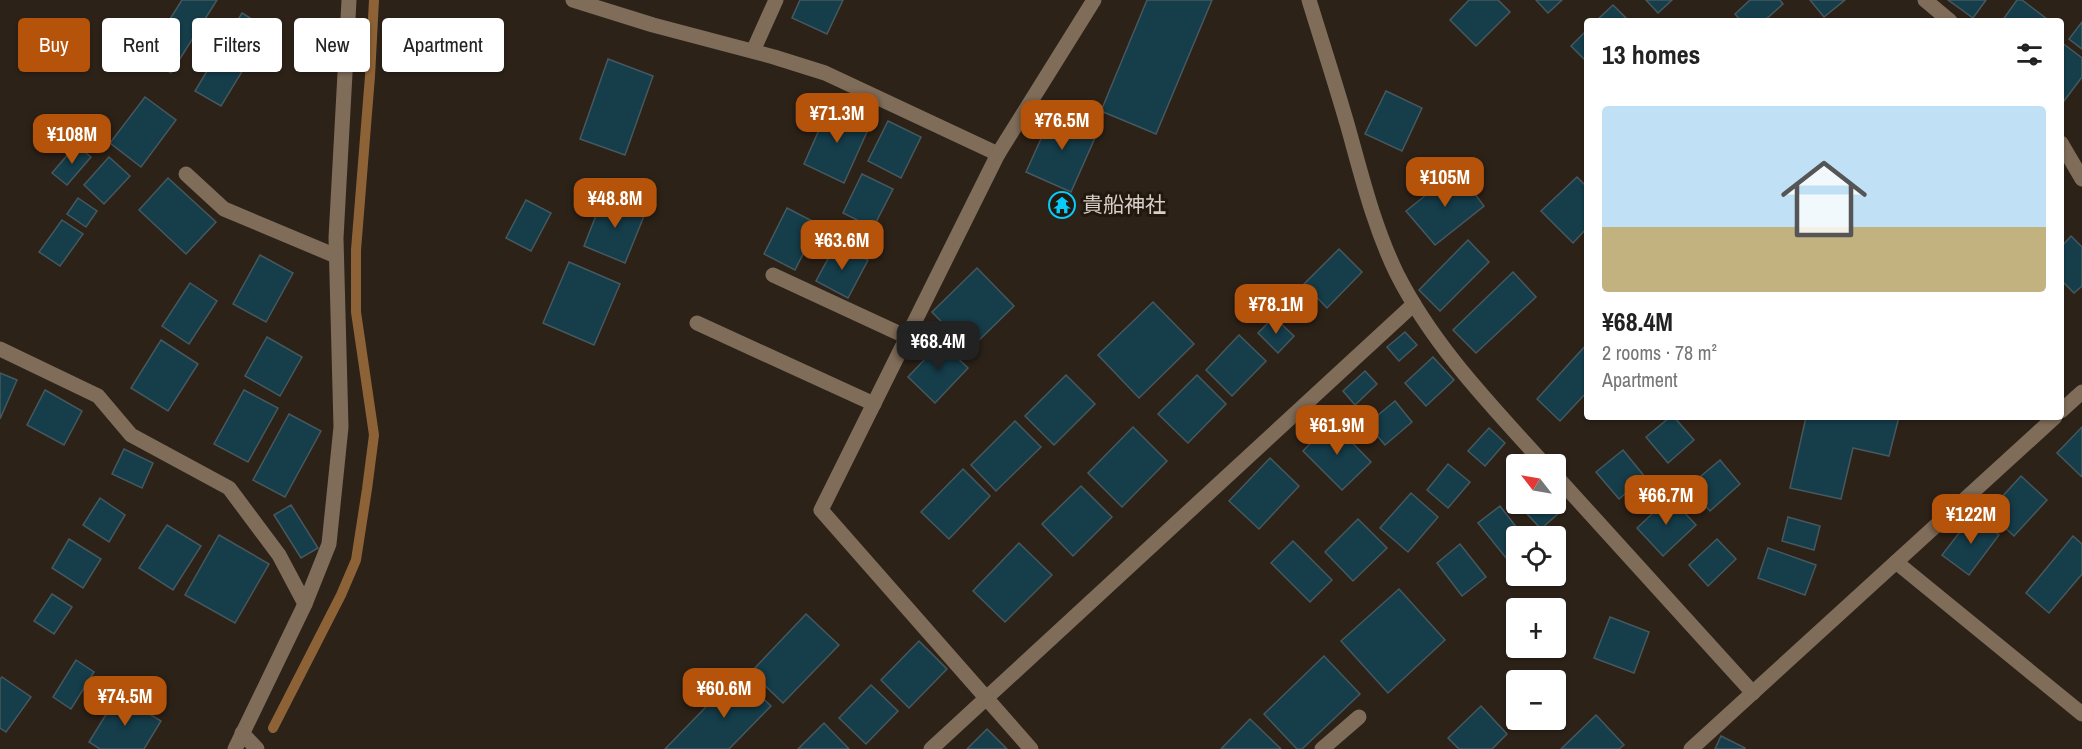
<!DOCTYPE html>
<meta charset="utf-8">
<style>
:root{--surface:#fff;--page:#f2f2f2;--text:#222;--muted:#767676;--line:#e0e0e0;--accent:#b45309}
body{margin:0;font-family:"Archivo Narrow","Noto Sans JP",sans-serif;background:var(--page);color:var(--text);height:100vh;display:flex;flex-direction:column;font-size:22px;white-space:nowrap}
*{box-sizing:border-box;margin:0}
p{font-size:20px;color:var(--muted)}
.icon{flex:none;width:33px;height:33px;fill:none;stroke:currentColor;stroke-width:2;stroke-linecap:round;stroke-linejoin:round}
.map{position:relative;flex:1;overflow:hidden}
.drawer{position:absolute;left:1584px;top:18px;width:480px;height:402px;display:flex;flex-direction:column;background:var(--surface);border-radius:6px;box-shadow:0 2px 4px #0004}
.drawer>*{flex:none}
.banner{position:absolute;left:18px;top:18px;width:570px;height:54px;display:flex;gap:12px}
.needle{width:39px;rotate:301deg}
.buttons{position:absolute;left:1506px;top:454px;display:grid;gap:12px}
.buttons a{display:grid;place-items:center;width:60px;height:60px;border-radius:6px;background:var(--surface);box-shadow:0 2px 4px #0004;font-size:30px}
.price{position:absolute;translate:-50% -51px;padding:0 14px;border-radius:12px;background:var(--accent);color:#fff;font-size:20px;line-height:39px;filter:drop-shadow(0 2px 3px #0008)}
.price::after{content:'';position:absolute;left:50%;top:36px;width:18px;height:14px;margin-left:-9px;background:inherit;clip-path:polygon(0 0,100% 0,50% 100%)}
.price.selected{background:#222;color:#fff}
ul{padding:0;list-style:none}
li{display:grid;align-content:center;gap:12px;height:318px;padding:0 18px}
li+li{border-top:2px solid var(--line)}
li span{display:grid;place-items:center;height:186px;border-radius:6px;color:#555}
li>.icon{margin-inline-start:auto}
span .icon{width:108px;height:108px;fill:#fffc;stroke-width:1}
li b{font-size:26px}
h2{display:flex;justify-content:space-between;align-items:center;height:72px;padding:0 18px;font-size:26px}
.tag{padding:0 21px;border-radius:6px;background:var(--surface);box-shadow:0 2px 4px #0004;font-size:21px;line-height:54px}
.tag.selected{background:var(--accent);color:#fff}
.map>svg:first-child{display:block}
</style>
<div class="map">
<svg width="2082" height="749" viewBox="0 0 2082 749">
<rect width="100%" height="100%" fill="#2c2218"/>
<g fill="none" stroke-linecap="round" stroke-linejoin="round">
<path stroke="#8d6236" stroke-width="10" d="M273,728L341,595L356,560L367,489L374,435L356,312V250L370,76L374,0"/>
</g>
<g fill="#153d4a" stroke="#46585e" stroke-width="1.5">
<path d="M182,0H217L171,73L146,57Z"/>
<path d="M800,0H843L827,34L792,18Z"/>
<path d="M1147,0H1212L1156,134L1101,111Z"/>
<path d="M1469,0H1498L1510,12L1476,46L1450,20Z"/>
<path d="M1536,0H1562L1548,13Z"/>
<path d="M1646,0H1672L1658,13Z"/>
<path d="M1750,0H1780L1783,4L1764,21H1741L1735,14Z"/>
<path d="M1810,0H1845L1824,17Z"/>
<path d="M1948,0H1986L1973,18Z"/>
<path d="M2017,0H2022L2047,19L2046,21H2002Z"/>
<path d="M1613,5L1629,21H1596Z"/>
<path d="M242,13L268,29L221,106L195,91Z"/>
<path d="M2082,22V49L2069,39Z"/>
<path d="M1587,30V62L1571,46Z"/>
<path d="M2061,42L2082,58V77L2061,105Z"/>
<path d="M608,59L653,76L625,155L580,139Z"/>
<path d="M1386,91L1422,108L1402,151L1365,134Z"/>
<path d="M145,97L176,120L141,167L110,143Z"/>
<path d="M830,105L871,123L844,183L804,164Z"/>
<path d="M1054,110L1098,131L1071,192L1026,172Z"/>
<path d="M888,121L921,137L901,178L868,161Z"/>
<path d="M76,145L91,157L67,185L52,173Z"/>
<path d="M109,157L130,176L104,204L84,185Z"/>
<path d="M1457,170L1484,206L1435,245L1406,211Z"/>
<path d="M862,174L893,189L873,228L843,213Z"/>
<path d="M1577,177L1587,187V228L1573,243L1541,211Z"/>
<path d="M168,178L216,222L186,254L139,210Z"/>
<path d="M604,195L646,211L625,263L584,246Z"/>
<path d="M78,198L97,211L86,227L67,214Z"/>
<path d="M526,200L551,213L531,251L506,238Z"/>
<path d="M787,208L818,224L795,270L764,254Z"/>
<path d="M62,220L83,234L60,266L39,252Z"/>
<path d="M2071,236L2082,247V286L2074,293L2061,280V247Z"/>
<path d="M1468,240L1489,262L1440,311L1419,290Z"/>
<path d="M836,244L868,260L848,298L816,281Z"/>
<path d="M1339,249L1362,272L1327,308L1304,284Z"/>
<path d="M260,255L293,273L266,322L233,304Z"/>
<path d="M569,262L620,284L594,345L543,323Z"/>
<path d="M977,268L1014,306L969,350L932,312Z"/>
<path d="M1513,272L1536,297L1476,353L1453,330Z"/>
<path d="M190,283L217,301L189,344L162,326Z"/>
<path d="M1153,302L1194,344L1139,398L1098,355Z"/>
<path d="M1274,317L1294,336L1278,353L1258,333Z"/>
<path d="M1405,332L1417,345L1399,361L1387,347Z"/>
<path d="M1239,335L1266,361L1232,396L1206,370Z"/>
<path d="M267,337L302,357L280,396L245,376Z"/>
<path d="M161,340L198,364L168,411L131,388Z"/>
<path d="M941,342L968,368L935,403L908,377Z"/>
<path d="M1587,344V392L1560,421L1537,399Z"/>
<path d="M1433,357L1454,380L1426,406L1405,383Z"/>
<path d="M1365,371L1377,384L1355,405L1343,391Z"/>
<path d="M0,373L17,380L0,419Z"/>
<path d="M1066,375L1095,404L1054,445L1025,416Z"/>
<path d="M1197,375L1226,404L1188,443L1158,414Z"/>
<path d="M45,390L82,411L64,445L27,425Z"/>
<path d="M244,390L278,408L248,462L214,444Z"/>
<path d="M1395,401L1412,422L1385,445L1367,424Z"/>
<path d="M289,414L321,431L285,497L253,480Z"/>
<path d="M1670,417H1674L1694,440L1668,463L1646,437Z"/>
<path d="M1806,417H1899L1889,456L1853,448L1841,499L1790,488Z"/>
<path d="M1015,421L1041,447L996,491L971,465Z"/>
<path d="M1332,422L1371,462L1342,490L1303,451Z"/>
<path d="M1133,427L1167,461L1122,507L1088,473Z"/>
<path d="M2082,427V477L2057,453Z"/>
<path d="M1489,428L1505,443L1485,466L1468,451Z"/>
<path d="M124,449L153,463L142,488L112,474Z"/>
<path d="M1623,450L1645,477L1619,499L1596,472Z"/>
<path d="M1270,458L1299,486L1259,529L1229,501Z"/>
<path d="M1720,460L1740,484L1710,511L1688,487Z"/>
<path d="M1448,464L1470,482L1448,508L1427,490Z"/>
<path d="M963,469L990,496L949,539L921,512Z"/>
<path d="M2021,476L2047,500L2014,536L1988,512Z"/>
<path d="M1081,486L1112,517L1073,556L1042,524Z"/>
<path d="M1516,487V502L1509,494Z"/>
<path d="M1411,493L1438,517L1408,552L1380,528Z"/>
<path d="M1670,497L1696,525L1663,556L1637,528Z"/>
<path d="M100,498L125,515L109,542L83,525Z"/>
<path d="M1518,504H1553L1560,512L1541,529Z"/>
<path d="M291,505L318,548L301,558L274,515Z"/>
<path d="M1500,506L1524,537H1516V549L1506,558L1478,523Z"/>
<path d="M1973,515L1999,535L1969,575L1942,555Z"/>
<path d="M1788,517L1820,526L1814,550L1782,541Z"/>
<path d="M1358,519L1387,548L1353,581L1325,552Z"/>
<path d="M167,525L201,546L173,590L139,568Z"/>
<path d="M219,535L269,564L235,623L185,595Z"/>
<path d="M2073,536L2082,544V574L2049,613L2026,593Z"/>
<path d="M69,539L101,559L83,588L52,568Z"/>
<path d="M1717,539L1736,559L1708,586L1689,565Z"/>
<path d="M1293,541L1332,580L1310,602L1271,563Z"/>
<path d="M1019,543L1052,575L1005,622L973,591Z"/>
<path d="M1460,544L1486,577L1462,596L1437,563Z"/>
<path d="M1768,548L1816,565L1805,595L1758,578Z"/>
<path d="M1399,589L1445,640L1388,693L1341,641Z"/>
<path d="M52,594L72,607L54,634L34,621Z"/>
<path d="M806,614L839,645L783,703L751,672Z"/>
<path d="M1610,617L1649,632L1634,673L1594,658Z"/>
<path d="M919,641L947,669L909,708L881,680Z"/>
<path d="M1324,656L1360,694L1302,749H1297L1264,714Z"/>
<path d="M76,660L94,672L71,709L53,697Z"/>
<path d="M738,674L771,706L729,749H665Z"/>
<path d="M2,677L31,697L6,732L0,728V679Z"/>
<path d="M871,685L898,711L866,744L839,718Z"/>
<path d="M118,695L161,721L144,749H100L89,742Z"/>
<path d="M1481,706L1507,734L1492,749H1459L1448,738Z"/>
<path d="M1596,715L1624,745L1619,749H1561Z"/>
<path d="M1250,719L1281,749H1221Z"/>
<path d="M824,723L849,749H798Z"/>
<path d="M987,729L1007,749H967Z"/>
<path d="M1721,736L1745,748V749H1715Z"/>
</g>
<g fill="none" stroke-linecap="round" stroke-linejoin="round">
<g stroke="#7f6c59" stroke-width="15">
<path d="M573,0L653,25L774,57L825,73L998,154"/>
<path d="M1309,0C1322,42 1336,85 1348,127C1362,177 1374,227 1397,274C1434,347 1491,405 1545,465"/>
<path d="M1925,0L1950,21"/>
<path d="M753,51L776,0"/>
<path d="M2061,143L2082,179"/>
<path d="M186,174L224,209L336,256"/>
<path d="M773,275L907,337"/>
<path d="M697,323L874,404"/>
<path d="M0,349L98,396L131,435L229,488L279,555L305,604"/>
<path d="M2061,411L2082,392"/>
<path d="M1556,476L1753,693"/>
<path d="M1896,562L2082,714"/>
<path d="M242,733L257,749"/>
<path d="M235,749L305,604L329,544L341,427L336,238L349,0"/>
<path d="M931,749L1414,304"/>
<path d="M1031,749L821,510L998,154L1094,0"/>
<path d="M1322,749L1359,717"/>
<path d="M1691,749L2055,417"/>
</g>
</g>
<defs>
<symbol id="temple-ring" viewBox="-11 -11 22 22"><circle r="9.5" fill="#22180e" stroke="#07cbf9" stroke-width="1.5"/><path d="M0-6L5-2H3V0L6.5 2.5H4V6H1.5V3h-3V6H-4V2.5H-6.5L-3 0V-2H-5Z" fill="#07cbf9"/></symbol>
</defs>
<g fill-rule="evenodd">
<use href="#temple-ring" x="1047" y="190" width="30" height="30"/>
</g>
<g text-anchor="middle" stroke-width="6" stroke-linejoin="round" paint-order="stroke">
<g font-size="21" fill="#d7d0c9" stroke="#22180e" text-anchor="start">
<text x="1082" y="212">貴船神社</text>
</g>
</g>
</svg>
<div class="buttons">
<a><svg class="needle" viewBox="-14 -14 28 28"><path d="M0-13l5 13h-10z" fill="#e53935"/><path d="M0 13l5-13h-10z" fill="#767676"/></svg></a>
<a><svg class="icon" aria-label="locate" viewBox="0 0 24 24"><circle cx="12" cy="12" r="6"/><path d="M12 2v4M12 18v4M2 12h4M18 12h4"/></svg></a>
<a>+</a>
<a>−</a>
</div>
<b class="price" style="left:837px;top:144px">¥71.3M</b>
<b class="price" style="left:1062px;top:151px">¥76.5M</b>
<b class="price" style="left:72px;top:165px">¥108M</b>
<b class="price" style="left:1445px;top:208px">¥105M</b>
<b class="price" style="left:615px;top:229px">¥48.8M</b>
<b class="price" style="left:842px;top:271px">¥63.6M</b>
<b class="price" style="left:1276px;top:335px">¥78.1M</b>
<b class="price selected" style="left:938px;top:372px">¥68.4M</b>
<b class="price" style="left:1337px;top:456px">¥61.9M</b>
<b class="price" style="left:1666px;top:526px">¥66.7M</b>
<b class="price" style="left:1971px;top:545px">¥122M</b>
<b class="price" style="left:724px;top:719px">¥60.6M</b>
<b class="price" style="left:125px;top:727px">¥74.5M</b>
<div class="banner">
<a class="tag selected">Buy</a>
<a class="tag">Rent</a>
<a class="tag">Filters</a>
<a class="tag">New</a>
<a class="tag">Apartment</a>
</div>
<section class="drawer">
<h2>13 homes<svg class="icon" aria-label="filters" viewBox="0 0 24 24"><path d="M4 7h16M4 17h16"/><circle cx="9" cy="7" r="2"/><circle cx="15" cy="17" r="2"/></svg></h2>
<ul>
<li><span style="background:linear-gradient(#bfe0f5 65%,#c2b280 0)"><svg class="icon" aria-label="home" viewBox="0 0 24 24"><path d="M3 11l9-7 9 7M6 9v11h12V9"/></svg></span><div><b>¥68.4M</b><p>2 rooms · 78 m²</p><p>Apartment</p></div></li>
</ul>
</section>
</div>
